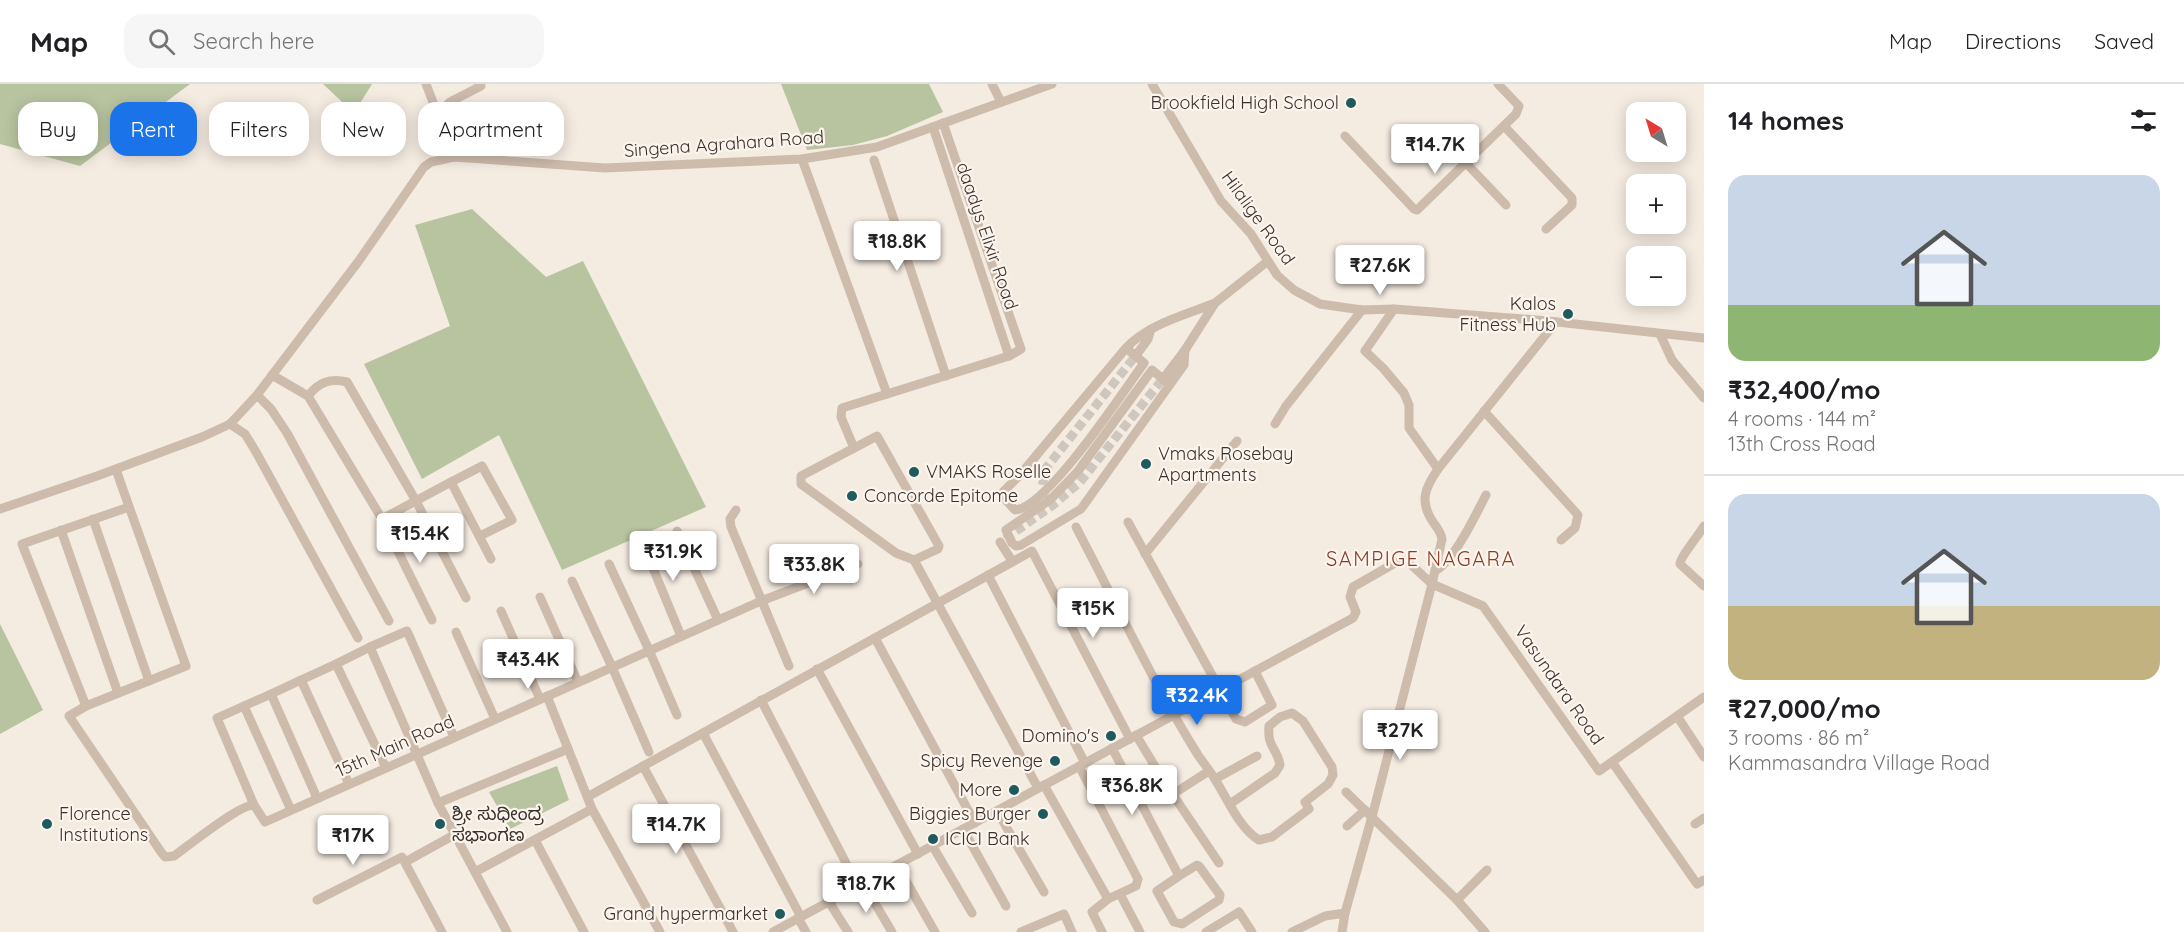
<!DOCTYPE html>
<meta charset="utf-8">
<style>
:root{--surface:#fff;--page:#f6f6f6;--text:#202124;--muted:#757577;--line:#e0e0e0;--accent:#1a73e8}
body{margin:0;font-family:Quicksand,"Noto Sans Kannada",sans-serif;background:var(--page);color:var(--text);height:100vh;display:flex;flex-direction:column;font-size:22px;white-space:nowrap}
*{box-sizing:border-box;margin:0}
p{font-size:20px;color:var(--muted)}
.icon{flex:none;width:33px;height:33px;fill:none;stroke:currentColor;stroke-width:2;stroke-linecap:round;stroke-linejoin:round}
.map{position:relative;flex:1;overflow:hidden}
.sheet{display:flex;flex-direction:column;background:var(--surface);width:480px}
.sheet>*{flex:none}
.banner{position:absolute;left:18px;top:18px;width:570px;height:54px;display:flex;gap:12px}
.needle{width:39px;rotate:322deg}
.buttons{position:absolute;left:1626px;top:18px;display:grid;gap:12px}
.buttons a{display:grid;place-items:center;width:60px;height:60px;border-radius:12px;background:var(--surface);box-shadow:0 3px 15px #0003;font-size:30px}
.price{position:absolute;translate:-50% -51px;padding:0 14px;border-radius:6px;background:#fff;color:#222;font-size:20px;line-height:39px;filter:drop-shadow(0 2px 3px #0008)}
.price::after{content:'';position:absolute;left:50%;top:36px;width:18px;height:14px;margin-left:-9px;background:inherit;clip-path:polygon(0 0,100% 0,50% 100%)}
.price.on{background:var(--accent);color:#fff}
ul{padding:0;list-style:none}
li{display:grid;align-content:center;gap:12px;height:318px;padding:0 24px}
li+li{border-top:2px solid var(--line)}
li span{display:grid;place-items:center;height:186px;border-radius:18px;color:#555}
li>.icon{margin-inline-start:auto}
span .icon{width:108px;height:108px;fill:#fffc;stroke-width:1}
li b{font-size:26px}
h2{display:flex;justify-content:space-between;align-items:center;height:72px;padding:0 24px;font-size:26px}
.tag{padding:0 21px;border-radius:18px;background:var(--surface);box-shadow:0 3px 15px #0003;font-size:21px;line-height:54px}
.tag.on{background:var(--accent);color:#fff}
header{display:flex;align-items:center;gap:36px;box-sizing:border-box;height:84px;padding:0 30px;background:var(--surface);border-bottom:2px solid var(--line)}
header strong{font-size:28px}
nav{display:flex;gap:33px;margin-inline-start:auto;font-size:21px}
.search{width:420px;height:54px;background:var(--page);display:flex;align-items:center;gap:15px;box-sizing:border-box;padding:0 21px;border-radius:18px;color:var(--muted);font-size:22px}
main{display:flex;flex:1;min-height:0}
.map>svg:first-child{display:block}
</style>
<header>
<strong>Map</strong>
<div class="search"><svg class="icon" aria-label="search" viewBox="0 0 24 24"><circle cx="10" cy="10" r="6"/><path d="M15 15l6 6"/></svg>Search here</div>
<nav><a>Map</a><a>Directions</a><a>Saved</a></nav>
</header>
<main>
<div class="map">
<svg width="1704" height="848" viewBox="0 0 1704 848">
<rect width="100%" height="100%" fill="#f4ebe1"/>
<g fill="#b8c4a0">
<path d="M0,0H190L80,82L0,60Z"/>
<path d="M323,0H372L354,29Z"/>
<path d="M781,0H929L943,28L887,52L853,61L807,66Z"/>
<path d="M472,125L546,193L583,177L706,423L562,486L499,351L422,395L364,280L450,242L415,141Z"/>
<path d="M0,540L43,626L0,650Z"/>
<path d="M557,682L569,716L510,745L489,708Z"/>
</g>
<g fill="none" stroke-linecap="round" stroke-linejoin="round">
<g stroke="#cfc6bd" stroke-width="9" stroke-dasharray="9 4.5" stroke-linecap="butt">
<path d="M1045,414L1042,403L1046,384L1137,270"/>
<path d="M1005,455L1053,421L1080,398L1166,291"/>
</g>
<g stroke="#cdbbac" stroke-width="9">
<path d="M426,0L454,73"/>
<path d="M992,0L1001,18"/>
<path d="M1152,0L1221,117L1251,150L1277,191L1294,206L1320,220L1362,226L1394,225L1548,237L1704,254"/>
<path d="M437,31L450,18L481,2"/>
<path d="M1504,42L1572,114V121L1546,145"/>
<path d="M933,43L1009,272"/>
<path d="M1345,52L1414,125L1417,126L1516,30L1519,22L1498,0"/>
<path d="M802,75L887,310"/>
<path d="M874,76L946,292"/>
<path d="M1466,79L1506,121"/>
<path d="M1394,225L1365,267L1383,284L1404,309L1409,321V344L1438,385"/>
<path d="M1660,250L1672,276L1704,314"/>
<path d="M1126,264L1144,279C1123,308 1048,423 1015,426L1004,414L1003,408L1020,391L1126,264C1148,240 1186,231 1215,219"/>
<path d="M1137,270L1148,255L1151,245"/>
<path d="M272,291L308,312L382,435L432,536"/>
<path d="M1166,291L1185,266"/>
<path d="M1169,300L1152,286L1078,387L1051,415L1006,446L1012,459L1016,462L1021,461L1081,425L1184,281L1185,266L1215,219L1268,177"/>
<path d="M257,311L271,325L287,349L389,537"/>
<path d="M308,312C319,298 330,294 347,298L416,417L466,514"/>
<path d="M1484,327L1578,431L1575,444L1561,456"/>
<path d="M230,340L245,350L256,368L358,554"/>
<path d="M1275,340L1286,322L1362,226"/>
<path d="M854,364L841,333L842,324L1009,272L1021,265L943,39"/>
<path d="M116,385L121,400L186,582L86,622L22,460L129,423"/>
<path d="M451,398L482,382L512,436L480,452"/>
<path d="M0,425L97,392L202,353L230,340L257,311L358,178L424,83L431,78L454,73L605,84L802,75L877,63L1052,0"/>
<path d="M736,426L730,435L731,443L789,582"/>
<path d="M93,435L149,597"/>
<path d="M382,435L451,398L491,475"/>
<path d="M1128,438L1236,635L1245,638L1272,621L1255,587"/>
<path d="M1704,442C1699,451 1680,473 1680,480L1704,502"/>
<path d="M1076,443C1116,519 1153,599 1198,671C1204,680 1211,688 1216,697C1228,716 1240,745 1259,756L1272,753L1309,725L1305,718L1328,700L1333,691L1332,683L1303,637L1292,629L1280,633L1269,642C1267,664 1277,663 1280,681L1275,689L1230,720"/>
<path d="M61,446L118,609"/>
<path d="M677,447L718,536"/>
<path d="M641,455L681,552"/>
<path d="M1000,458L1012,477"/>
<path d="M1145,470L1237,357"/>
<path d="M914,476L938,465L939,462L877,352L801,392V400L896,469L914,476L1038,704"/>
<path d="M609,480L649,566L677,631"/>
<path d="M1435,487C1454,477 1475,432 1486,411"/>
<path d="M988,491L1085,679"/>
<path d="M572,497L612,583L649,668"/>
<path d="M540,513L578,598"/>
<path d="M501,527L540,615"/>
<path d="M456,548L495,635"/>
<path d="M875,554L975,739"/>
<path d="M370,563L336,580L386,684"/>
<path d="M336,580L301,596L349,700"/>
<path d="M817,585L918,770"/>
<path d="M301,596L271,610L317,714"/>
<path d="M271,610L244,622L291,726"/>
<path d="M547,612L592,725L660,848"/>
<path d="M761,616L858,802"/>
<path d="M86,622L69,632L161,768L165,773L174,772C188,762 240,720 254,721L265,738L761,517L858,480"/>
<path d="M244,622L217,634L254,721"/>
<path d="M1677,632L1704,613"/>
<path d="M703,649L801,833"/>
<path d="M1136,651L1165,699L1219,779"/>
<path d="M454,653L407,547L370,563L438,719L507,848"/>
<path d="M1112,664L1179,792L1197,781L1199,782L1220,811L1219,816L1182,840L1174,838L1157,807L1179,792"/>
<path d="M1612,678L1697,800L1704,796"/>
<path d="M643,682L733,848"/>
<path d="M1079,682L1138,795L1136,802L1108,815"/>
<path d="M1215,695L1257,672"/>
<path d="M1044,701L1108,815L1092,828L1102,848"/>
<path d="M1346,708L1457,816L1485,848"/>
<path d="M1173,710L1209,687"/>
<path d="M589,712L1032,467L1130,655"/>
<path d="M438,719L568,665"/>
<path d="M997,727L1044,808"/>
<path d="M1695,740L1704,734"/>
<path d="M1347,742L1365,726"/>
<path d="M963,745L1006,822"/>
<path d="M535,756L584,848"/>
<path d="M932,761L972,829"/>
<path d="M407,777L454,751"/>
<path d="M897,781L935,848"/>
<path d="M475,788L592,725"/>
<path d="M863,799L892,848"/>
<path d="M1120,810L1140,848"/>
<path d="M317,816L402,773L442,848"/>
<path d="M1457,816L1487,786"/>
<path d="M829,818L848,848"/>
<path d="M798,834L806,848"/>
<path d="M773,848L1353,534L1356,528L1350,513L1353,503L1395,479L1407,477L1432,500L1442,455C1441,448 1437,444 1433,438C1419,417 1425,404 1438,385L1556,238"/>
<path d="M1021,848L1064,830L1072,848"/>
<path d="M1206,848L1239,828L1252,848"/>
<path d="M1292,848L1325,832L1345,829"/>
<path d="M1342,848L1345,829L1373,729L1432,500L1483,522L1599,687L1677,632L1704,673"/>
</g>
</g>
<g fill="#1f5a5e" stroke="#fbf5ee" stroke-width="2">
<circle cx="1351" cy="19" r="6"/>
<circle cx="1568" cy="230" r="6"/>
<circle cx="1146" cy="380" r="6"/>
<circle cx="914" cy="388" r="6"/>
<circle cx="852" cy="412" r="6"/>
<circle cx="1111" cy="652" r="6"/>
<circle cx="1055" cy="677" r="6"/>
<circle cx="1014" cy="706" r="6"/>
<circle cx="1043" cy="730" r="6"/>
<circle cx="47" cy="740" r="6"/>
<circle cx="440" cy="740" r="6"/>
<circle cx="933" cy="755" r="6"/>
<circle cx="780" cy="830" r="6"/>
</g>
<g text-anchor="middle" stroke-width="4.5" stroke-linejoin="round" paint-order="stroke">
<g font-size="18" fill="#3b302b" stroke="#fbf5ee" text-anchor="end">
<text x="1339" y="25">Brookfield High School</text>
<text x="1556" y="226">Kalos<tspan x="1556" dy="21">Fitness Hub</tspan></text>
<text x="1158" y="376" text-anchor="start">Vmaks Rosebay<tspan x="1158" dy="21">Apartments</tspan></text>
<text x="926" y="394" text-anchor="start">VMAKS Roselle</text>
<text x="864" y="418" text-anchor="start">Concorde Epitome</text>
<text x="1099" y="658">Domino's</text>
<text x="1043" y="683">Spicy Revenge</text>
<text x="1002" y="712">More</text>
<text x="59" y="736" text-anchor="start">Florence<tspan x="59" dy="21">Institutions</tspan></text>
<text x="452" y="736" text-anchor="start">ಶ್ರೀ ಸುಧೀಂದ್ರ<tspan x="452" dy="21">ಸಭಾಂಗಣ</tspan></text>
<text x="1031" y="736">Biggies Burger</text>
<text x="945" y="761" text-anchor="start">ICICI Bank</text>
<text x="768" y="836">Grand hypermarket</text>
</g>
<g font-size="18" fill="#3b302b" stroke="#fbf5ee">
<text transform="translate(724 60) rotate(-4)" y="6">Singena Agrahara Road</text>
<text transform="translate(1258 134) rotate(54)" y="6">Hilalige Road</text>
<text transform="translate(987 152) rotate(71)" y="6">daadys Elixir Road</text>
<text transform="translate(1559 601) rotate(55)" y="6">Vasundara Road</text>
<text transform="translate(395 662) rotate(-24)" y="6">15th Main Road</text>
</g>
<g font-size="20" letter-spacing="1.5" fill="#8c3b22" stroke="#fbf5ee">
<text x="1421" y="482">SAMPIGE NAGARA</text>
</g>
</g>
</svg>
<div class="buttons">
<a><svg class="needle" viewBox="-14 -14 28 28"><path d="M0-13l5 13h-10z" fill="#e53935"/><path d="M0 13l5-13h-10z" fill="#757577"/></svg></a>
<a>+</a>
<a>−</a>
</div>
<b class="price" style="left:1435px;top:91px">₹14.7K</b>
<b class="price" style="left:897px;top:188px">₹18.8K</b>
<b class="price" style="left:1380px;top:212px">₹27.6K</b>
<b class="price" style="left:420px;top:480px">₹15.4K</b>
<b class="price" style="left:673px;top:498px">₹31.9K</b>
<b class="price" style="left:814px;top:511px">₹33.8K</b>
<b class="price" style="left:1093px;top:555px">₹15K</b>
<b class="price" style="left:528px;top:606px">₹43.4K</b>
<b class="price on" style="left:1197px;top:642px">₹32.4K</b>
<b class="price" style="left:1400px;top:677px">₹27K</b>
<b class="price" style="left:1132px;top:732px">₹36.8K</b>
<b class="price" style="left:676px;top:771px">₹14.7K</b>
<b class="price" style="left:353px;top:782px">₹17K</b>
<b class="price" style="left:866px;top:830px">₹18.7K</b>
<div class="banner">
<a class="tag">Buy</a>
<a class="tag on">Rent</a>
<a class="tag">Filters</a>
<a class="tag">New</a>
<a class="tag">Apartment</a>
</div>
</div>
<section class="sheet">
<h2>14 homes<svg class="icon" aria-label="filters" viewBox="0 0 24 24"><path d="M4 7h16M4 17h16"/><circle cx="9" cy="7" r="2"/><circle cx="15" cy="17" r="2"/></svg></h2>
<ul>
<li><span style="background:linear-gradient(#c9d6e8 70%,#8fb573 0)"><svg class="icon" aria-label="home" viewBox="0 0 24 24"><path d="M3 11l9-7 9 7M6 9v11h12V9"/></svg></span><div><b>₹32,400/mo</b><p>4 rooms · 144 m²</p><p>13th Cross Road</p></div></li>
<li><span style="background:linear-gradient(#c9d6e8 60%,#c2b280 0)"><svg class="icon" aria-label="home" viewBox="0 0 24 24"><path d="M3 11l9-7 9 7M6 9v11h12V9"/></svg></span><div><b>₹27,000/mo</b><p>3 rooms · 86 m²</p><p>Kammasandra Village Road</p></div></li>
</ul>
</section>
</main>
